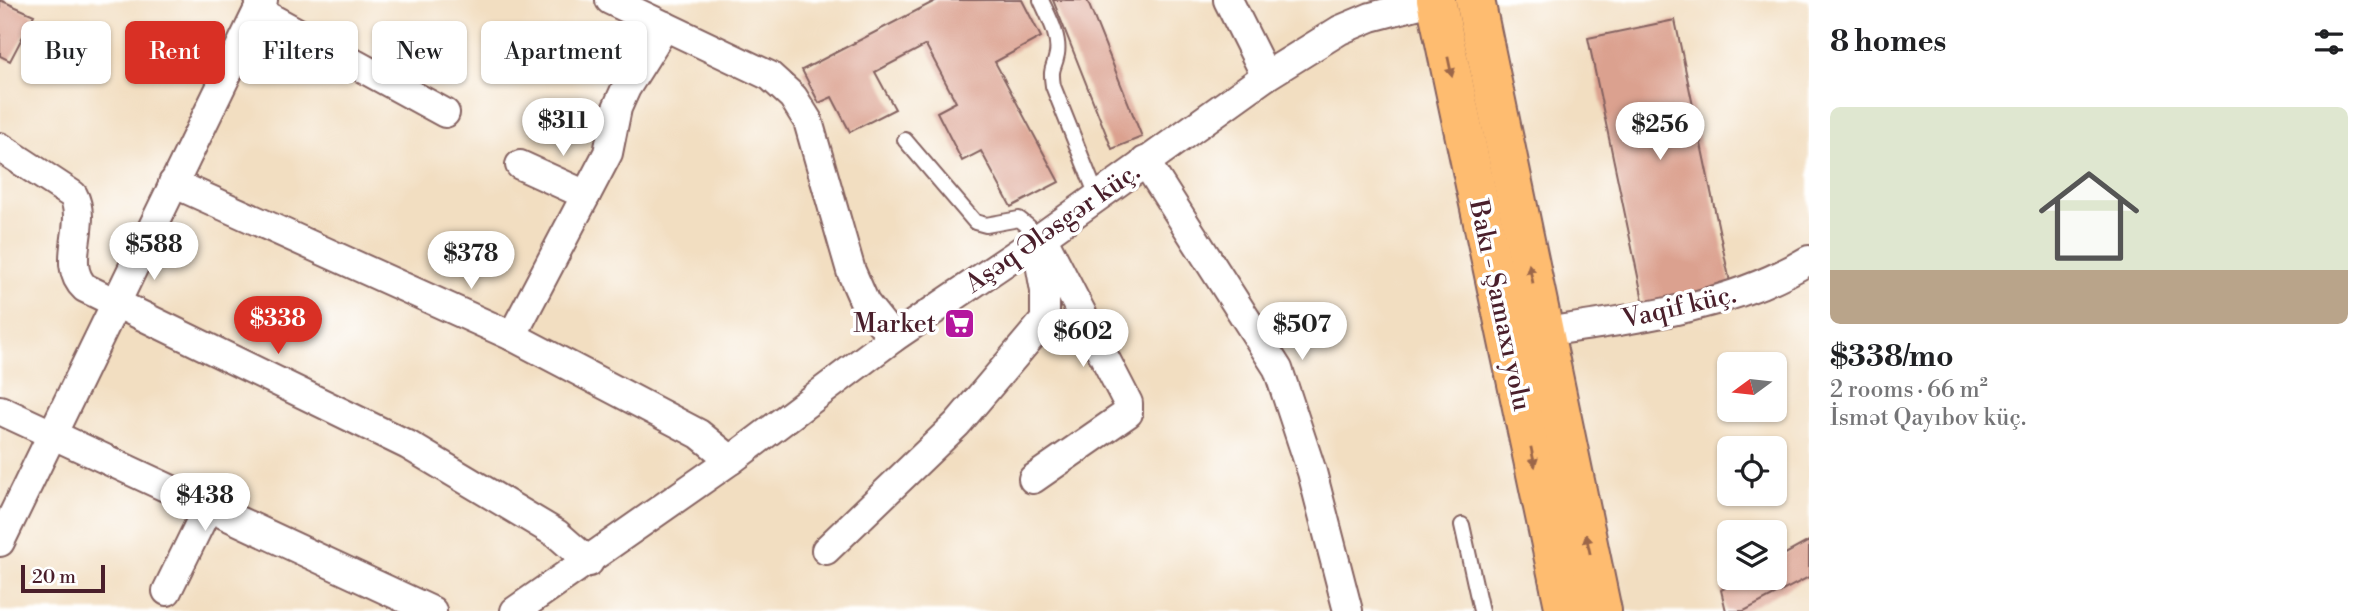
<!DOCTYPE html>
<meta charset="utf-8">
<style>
:root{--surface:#fff;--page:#f2f2f2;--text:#202124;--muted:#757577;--line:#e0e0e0;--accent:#d93025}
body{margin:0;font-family:"Libre Bodoni",serif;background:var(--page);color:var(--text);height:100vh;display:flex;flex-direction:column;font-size:26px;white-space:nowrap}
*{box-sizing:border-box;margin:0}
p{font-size:23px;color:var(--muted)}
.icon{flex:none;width:38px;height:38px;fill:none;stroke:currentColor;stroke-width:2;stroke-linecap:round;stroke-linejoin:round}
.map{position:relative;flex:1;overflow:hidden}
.sheet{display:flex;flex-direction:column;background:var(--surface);width:560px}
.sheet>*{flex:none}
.guide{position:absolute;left:21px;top:21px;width:665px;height:63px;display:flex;gap:14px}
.needle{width:46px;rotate:255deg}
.controls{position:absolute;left:1717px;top:352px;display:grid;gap:14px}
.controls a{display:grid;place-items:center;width:70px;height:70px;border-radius:10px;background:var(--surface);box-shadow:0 2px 5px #0004;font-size:35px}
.scale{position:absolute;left:21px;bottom:18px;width:84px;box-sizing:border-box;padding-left:7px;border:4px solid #4a1f2b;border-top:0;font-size:19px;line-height:24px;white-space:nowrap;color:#4a1f2b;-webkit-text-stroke:5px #fff;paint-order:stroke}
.price{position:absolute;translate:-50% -60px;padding:0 16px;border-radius:24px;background:#fff;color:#222;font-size:23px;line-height:46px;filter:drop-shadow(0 2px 4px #0008)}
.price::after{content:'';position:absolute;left:50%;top:42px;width:21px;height:16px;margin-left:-10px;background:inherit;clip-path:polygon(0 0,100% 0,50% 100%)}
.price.selected{background:var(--accent);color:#fff}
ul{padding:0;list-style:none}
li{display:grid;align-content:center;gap:14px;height:371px;padding:0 21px}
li+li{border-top:2px solid var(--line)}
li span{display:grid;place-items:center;height:217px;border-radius:10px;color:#555}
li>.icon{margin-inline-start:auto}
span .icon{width:126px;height:126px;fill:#fffc;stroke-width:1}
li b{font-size:30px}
h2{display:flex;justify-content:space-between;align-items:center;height:84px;padding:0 21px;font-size:30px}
.pill{padding:0 24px;border-radius:10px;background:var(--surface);box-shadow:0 2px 5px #0004;font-size:24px;line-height:63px}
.pill.selected{background:var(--accent);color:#fff}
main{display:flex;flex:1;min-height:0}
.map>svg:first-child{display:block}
</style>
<main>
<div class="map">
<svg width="1809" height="611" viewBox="0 0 1809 611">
<rect width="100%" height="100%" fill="#fff"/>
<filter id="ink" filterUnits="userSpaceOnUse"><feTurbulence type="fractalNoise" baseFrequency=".0143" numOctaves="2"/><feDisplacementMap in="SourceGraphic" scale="14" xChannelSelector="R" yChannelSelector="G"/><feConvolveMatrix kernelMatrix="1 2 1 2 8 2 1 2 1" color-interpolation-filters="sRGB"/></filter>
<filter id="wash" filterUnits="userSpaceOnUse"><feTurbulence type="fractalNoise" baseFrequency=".00686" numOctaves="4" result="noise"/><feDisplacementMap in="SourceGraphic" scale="28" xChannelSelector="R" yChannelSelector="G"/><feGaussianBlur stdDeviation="1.57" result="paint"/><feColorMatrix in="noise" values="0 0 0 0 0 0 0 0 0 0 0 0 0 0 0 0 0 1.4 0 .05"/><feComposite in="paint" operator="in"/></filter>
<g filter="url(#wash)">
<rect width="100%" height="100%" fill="#f2dec1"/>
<g id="blocks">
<g fill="#dba18f">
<path d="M0,0L34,15L10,61L0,56Z"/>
<path d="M937,0H1022L1041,37L995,62L1059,182L1011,207L981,151L962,161L937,112L956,102L926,45L875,72L895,109L850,132L832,97L819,103L802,70Z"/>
<path d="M1053,0H1087L1142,137L1112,149Z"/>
<path d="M1675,20L1731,287L1644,305L1588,38Z"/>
<path d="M1809,541V577L1744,611H1726L1721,590L1743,578H1774V560Z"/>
</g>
</g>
</g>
<g filter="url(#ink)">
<use href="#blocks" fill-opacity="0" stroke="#856260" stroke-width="2"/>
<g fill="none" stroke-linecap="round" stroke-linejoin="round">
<defs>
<g id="service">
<path d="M1041,0C1048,16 1060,36 1057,54C1054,70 1050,66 1053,86L1097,196"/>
<path d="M905,140L975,222L986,225L1019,219L1029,227L1036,241"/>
<path d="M1462,525L1481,611"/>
</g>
<g id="minor">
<path d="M610,0L770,76L793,97L808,121L851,271L865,303L893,338"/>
<path d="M1228,0L1266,76"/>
<path d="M258,11L445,113"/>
<path d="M0,147L73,195C89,224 59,264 85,288L408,445L557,534L589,562"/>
<path d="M1145,161L1278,369L1312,472L1348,611"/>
<path d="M520,165L586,195"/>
<path d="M173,183L512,336L699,434L731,460"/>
<path d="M1544,332C1634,319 1730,308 1809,260"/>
<path d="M512,336L608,153L617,108L626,88L665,26"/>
<path d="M0,410L432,611"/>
<path d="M1033,479L1128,413V403L1045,242"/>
<path d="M0,542L263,0"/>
<path d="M826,550L957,424L1045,320V291L1036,241"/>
<path d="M167,591L208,507"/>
<path d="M515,611L731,460L893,338L1036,241L1266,76L1340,30L1371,17L1435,0"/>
</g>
<g id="trunk">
<path d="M1436,0L1565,611"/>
<path d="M1475,0L1602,611"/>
</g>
</defs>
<use href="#service" stroke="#856260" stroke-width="18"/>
<use href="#minor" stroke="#856260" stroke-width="32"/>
<use href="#trunk" stroke="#856260" stroke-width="42"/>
<use href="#service" stroke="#fff" stroke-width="14"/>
<use href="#minor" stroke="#fff" stroke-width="28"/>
<use href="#trunk" stroke="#febc70" stroke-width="38"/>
</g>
<defs><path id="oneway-solid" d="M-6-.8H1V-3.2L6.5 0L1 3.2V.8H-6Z" transform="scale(1.75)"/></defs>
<g fill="#9b664a">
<use href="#oneway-solid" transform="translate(1450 67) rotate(78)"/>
<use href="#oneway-solid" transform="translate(1531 274) rotate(-102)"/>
<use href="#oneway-solid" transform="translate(1533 457) rotate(78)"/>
<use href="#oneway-solid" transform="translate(1588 544) rotate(-102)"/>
</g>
</g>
<defs>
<symbol id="supermarket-square" viewBox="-11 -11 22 22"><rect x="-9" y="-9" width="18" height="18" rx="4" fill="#b5179e" stroke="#fff"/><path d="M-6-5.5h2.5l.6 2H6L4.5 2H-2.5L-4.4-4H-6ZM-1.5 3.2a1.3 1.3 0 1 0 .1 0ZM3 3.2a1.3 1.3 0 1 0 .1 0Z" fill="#fff"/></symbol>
</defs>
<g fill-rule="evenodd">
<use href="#supermarket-square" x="942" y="306" width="35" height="35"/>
</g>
<g text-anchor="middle" stroke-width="7" stroke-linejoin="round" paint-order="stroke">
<g font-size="26" fill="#4a1f2b" stroke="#fff">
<text transform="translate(1052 227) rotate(-35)" y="9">Aşəq Ələsgər küç.</text>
<text transform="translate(1501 305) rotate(78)" y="9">Bakı - Şamaxı yolu</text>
<text transform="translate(1679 306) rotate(-13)" y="9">Vaqif küç.</text>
</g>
<g font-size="26" fill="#4a1f2b" stroke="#fff" text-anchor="end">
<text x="936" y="332">Market</text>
</g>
</g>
</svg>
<div class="controls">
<a><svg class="needle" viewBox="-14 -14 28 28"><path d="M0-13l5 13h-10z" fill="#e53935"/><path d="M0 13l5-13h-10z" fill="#757577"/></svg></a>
<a><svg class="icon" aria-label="locate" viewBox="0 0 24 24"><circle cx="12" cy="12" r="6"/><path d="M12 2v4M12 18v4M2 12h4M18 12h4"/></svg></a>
<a><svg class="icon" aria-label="layers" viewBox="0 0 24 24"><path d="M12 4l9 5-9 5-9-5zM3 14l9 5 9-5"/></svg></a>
</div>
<div class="scale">20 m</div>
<b class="price" style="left:563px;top:158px">$311</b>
<b class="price" style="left:1660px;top:162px">$256</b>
<b class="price" style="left:154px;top:282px">$588</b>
<b class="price" style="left:471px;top:291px">$378</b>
<b class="price selected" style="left:278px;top:356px">$338</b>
<b class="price" style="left:1302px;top:362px">$507</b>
<b class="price" style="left:1083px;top:369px">$602</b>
<b class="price" style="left:205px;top:533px">$438</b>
<div class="guide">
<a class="pill">Buy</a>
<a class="pill selected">Rent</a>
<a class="pill">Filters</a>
<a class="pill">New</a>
<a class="pill">Apartment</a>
</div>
</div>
<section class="sheet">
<h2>8 homes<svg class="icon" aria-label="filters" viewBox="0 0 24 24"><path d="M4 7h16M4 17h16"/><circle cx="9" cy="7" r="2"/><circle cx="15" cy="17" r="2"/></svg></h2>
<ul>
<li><span style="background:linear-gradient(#dfe7d0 75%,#b9a48a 0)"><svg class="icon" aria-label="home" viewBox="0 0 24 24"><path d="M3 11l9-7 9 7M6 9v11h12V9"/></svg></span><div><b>$338/mo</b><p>2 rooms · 66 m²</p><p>İsmət Qayıbov küç.</p></div></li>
</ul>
</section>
</main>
